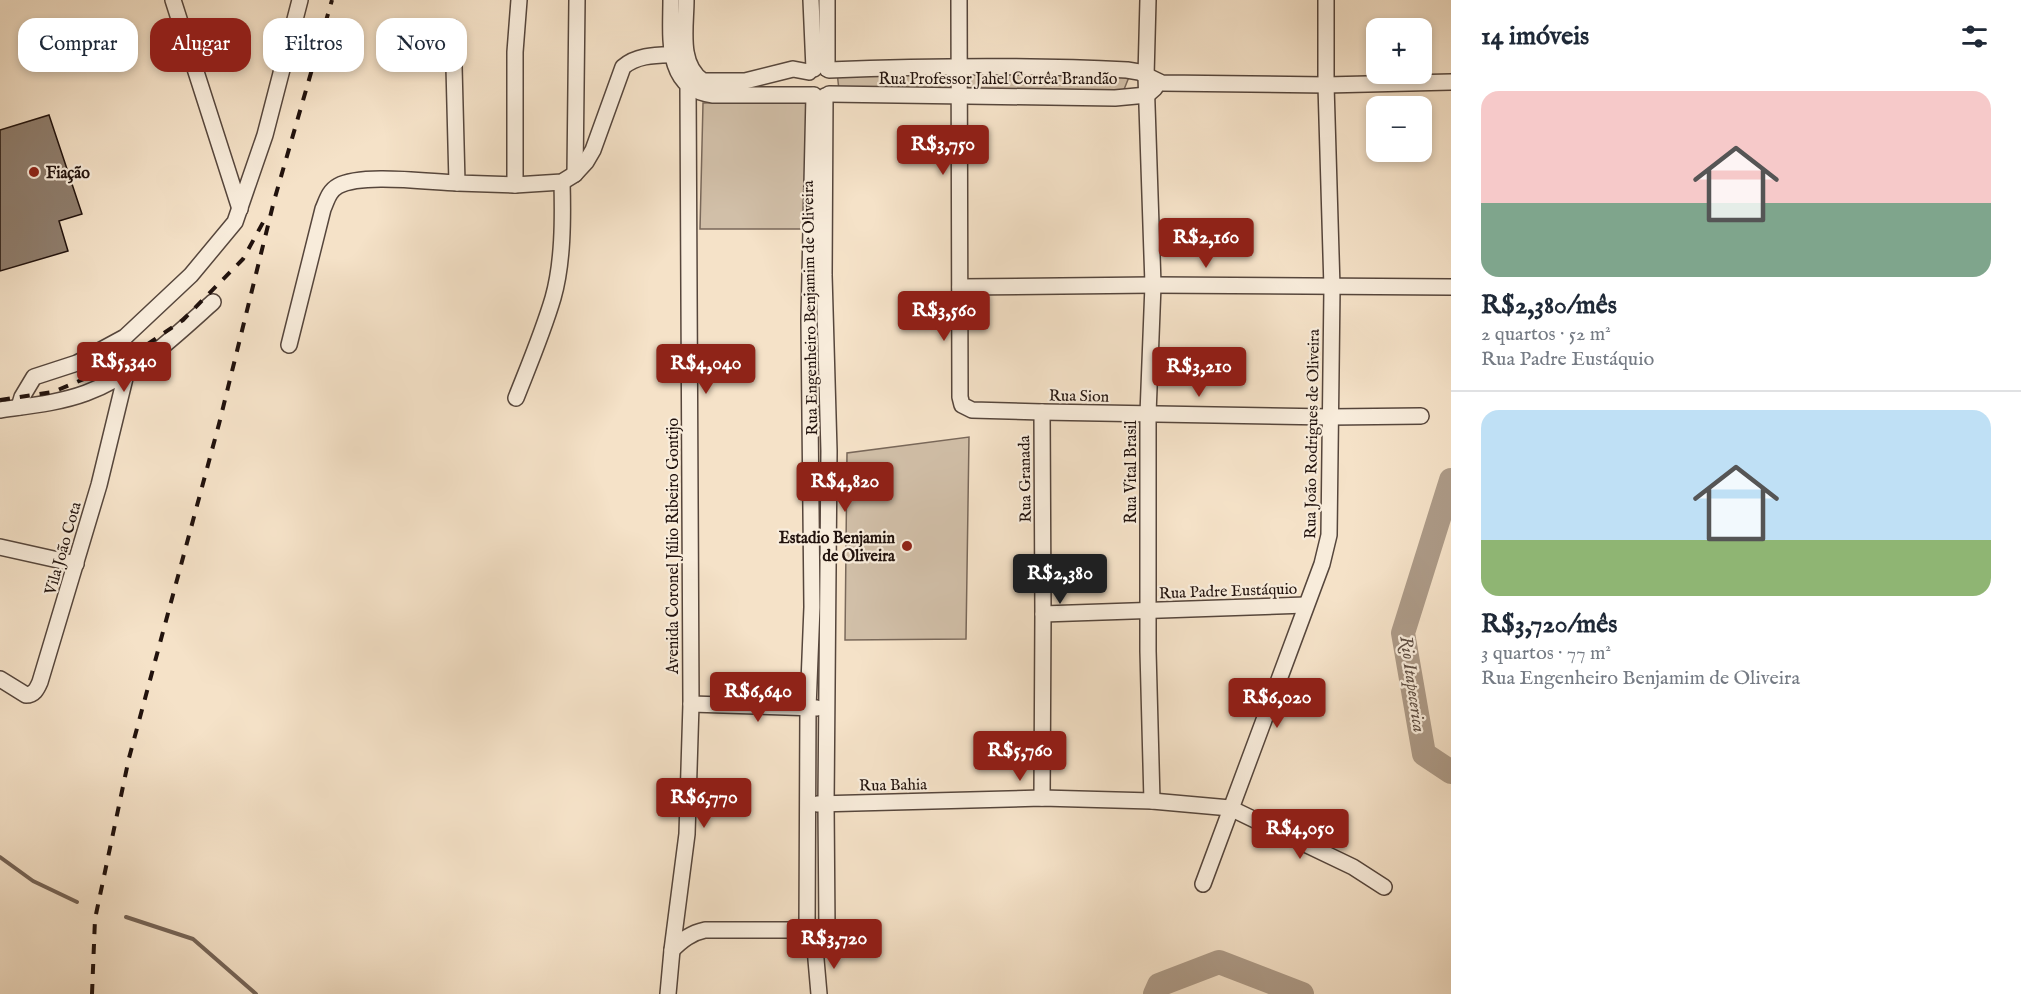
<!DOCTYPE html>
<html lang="pt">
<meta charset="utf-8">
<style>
:root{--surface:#fff;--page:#f2f2f3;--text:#1f2937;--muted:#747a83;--line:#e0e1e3;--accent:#8f2418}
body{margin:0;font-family:"IM FELL English",serif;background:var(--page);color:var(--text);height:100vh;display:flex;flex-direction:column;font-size:22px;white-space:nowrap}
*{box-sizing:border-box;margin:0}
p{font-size:20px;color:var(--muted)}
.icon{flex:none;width:33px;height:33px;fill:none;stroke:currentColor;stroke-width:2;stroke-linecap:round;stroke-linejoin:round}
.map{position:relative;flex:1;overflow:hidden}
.sheet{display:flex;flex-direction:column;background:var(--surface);width:570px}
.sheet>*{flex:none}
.hud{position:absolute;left:18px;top:18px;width:570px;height:54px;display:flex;gap:12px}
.controls{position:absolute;left:1366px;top:18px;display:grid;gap:12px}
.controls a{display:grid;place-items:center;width:66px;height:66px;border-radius:12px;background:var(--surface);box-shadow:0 3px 9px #0003;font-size:30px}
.price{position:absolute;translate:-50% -51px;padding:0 14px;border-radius:6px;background:var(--accent);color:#fff;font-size:20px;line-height:39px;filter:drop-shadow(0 2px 3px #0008)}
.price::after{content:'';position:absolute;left:50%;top:36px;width:18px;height:14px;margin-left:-9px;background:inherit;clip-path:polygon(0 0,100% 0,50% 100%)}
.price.selected{background:#222;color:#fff}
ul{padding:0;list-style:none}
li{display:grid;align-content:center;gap:12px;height:318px;padding:0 30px}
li+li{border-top:2px solid var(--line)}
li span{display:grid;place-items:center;height:186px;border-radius:18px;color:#555}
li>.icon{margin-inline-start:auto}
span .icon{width:108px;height:108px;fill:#fffc;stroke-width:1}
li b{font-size:26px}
h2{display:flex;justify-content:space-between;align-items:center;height:72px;padding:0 30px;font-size:26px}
.pill{padding:0 21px;border-radius:18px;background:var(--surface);box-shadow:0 3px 9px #0003;font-size:21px;line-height:54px}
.pill.selected{background:var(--accent);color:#fff}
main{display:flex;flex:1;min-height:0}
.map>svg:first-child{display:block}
</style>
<main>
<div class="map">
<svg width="1451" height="994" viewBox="0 0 1451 994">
<rect width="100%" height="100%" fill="#f5e2c8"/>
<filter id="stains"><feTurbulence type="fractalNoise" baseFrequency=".00333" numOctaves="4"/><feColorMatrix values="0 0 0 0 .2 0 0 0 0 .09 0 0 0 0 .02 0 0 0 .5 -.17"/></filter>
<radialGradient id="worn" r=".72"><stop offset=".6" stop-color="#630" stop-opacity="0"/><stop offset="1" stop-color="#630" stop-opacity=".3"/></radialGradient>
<g fill="#d1bfa8" stroke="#79685a" stroke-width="1.5">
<path d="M964,68L1131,72L1123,92L963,91Z"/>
<path d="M837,72H952L950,91L839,90Z"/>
<path d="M808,100L806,229H700L703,103Z"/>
<path d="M969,437L966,639L845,640L847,453Z"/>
</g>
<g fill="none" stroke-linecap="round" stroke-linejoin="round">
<g stroke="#756457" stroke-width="4">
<path d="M0,857L33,881L77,902"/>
<path d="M126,917L193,939L256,994"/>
</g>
<g stroke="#ad9b88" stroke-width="24">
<path d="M1451,480L1403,633L1424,754L1451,772"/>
<path d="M1155,994L1159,985L1219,962L1302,994"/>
</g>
</g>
<path fill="#8f7e6e" stroke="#21120d" stroke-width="1.5" d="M49,115L82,214L59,221L68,251L0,271V130Z"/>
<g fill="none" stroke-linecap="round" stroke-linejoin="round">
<defs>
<g id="minor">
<path d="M173,0L240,209"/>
<path d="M671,0C671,37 664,89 713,95H812"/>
<path d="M686,0C686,27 678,64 703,81H745L793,69L809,72"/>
<path d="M811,0L814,69"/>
<path d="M959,0L960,397L962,405L972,410L1042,412L1330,417L1421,416"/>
<path d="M1148,0L1146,76L1153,285L1148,414V651L1152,801"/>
<path d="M453,28L457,183L515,185L562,182L575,174L586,162L593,150L623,67C640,52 665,56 686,54"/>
<path d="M827,69V0"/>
<path d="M829,70C929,66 1028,65 1127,70L1139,72L1162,83L1326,85L1451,82"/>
<path d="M829,94L1115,98L1147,95L1155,88"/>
<path d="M814,95L809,319L812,607L808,708L807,930L815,948L819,994"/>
<path d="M575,174L577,0"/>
<path d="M515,185V52L519,0"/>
<path d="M960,287L1153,285L1451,287"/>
<path d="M289,345L323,209C327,200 329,191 338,186C362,173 428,182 457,183"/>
<path d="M516,398C529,365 543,332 553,298C563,263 563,219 562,182"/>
<path d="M19,407L22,397L34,377L77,363L125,337L191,275L235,222L265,135L300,0"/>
<path d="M0,410C28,406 59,403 86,393C135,375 175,336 213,302"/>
<path d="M1042,412L1043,614L1042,798"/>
<path d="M0,547L76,564"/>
<path d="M1043,614L1306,605"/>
<path d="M0,679L26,695C34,695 37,689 40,682L99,485L126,374"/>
<path d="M691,704L817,708"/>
<path d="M817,804L1042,798L1152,801L1230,808L1353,867L1384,887"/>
<path d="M1203,884L1322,564L1329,535L1332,288L1326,85V0"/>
<path d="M815,948L827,930L826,804L829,451L824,275L825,96"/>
<path d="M672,950C682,940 691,933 705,930H815"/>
<path d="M668,994L672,950L687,834L691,704L688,86L691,69"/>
</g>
</defs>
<use href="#minor" stroke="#56463c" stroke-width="18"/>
<use href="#minor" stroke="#f8ecdb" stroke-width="15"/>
<g stroke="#21120d" stroke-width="4" stroke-dasharray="10 10" stroke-linecap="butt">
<path d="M0,400L53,392L117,365L183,320L243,259L266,217"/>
<path d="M92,994L95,919L129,758L219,424L274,201L332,0"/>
</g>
</g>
<g fill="#8f2418" stroke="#f8ecdb" stroke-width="2">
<circle cx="34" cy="172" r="6"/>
<circle cx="907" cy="546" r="6"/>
</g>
<g text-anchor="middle" stroke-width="4.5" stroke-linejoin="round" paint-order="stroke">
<g font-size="16" fill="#21120d" stroke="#f8ecdb">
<text x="998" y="84">Rua Professor Jahel Corrêa Brandão</text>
<text transform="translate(809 308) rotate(-91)" y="6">Rua Engenheiro Benjamim de Oliveira</text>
<text transform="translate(1079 395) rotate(1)" y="6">Rua Sion</text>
<text transform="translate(1311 434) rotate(-89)" y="6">Rua João Rodrigues de Oliveira</text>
<text transform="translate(1130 472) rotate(-90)" y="6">Rua Vital Brasil</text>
<text transform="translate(1024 479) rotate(-91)" y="6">Rua Granada</text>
<text transform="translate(672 546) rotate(-90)" y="6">Avenida Coronel Júlio Ribeiro Gontijo</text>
<text transform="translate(62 548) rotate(-74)" y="6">Vila João Cota</text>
<text transform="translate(1228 590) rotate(-2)" y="6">Rua Padre Eustáquio</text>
<text transform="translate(893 784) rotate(-1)" y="6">Rua Bahia</text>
</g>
<g font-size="16" font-weight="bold" fill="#21120d" stroke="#f8ecdb" text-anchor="start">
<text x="46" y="178">Fiação</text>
<text x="895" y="543" text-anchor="end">Estadio Benjamin<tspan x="895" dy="18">de Oliveira</tspan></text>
</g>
<g font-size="18" font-style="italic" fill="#605044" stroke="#f8ecdb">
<text transform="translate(1413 684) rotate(82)" y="6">Rio Itapecerica</text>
</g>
</g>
<rect width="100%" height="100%" filter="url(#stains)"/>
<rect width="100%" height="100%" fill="url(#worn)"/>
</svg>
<div class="controls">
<a>+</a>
<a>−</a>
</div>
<b class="price" style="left:943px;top:176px">R$3,750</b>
<b class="price" style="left:1206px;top:269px">R$2,160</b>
<b class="price" style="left:944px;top:342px">R$3,560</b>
<b class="price" style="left:124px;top:393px">R$5,340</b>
<b class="price" style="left:706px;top:395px">R$4,040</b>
<b class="price" style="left:1199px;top:398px">R$3,210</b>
<b class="price" style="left:845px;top:513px">R$4,820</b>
<b class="price selected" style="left:1060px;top:605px">R$2,380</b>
<b class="price" style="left:758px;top:723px">R$6,640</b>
<b class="price" style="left:1277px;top:729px">R$6,020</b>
<b class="price" style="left:1020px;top:782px">R$5,760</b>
<b class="price" style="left:704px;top:829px">R$6,770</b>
<b class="price" style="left:1300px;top:860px">R$4,050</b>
<b class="price" style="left:834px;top:970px">R$3,720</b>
<div class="hud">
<a class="pill">Comprar</a>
<a class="pill selected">Alugar</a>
<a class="pill">Filtros</a>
<a class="pill">Novo</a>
</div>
</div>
<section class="sheet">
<h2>14 imóveis<svg class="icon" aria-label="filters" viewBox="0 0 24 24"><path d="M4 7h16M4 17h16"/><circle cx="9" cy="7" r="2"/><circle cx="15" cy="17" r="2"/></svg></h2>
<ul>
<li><span style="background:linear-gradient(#f6c9c9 60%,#7fa58c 0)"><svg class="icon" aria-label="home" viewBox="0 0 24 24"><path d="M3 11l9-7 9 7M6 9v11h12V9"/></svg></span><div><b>R$2,380/mês</b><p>2 quartos · 52 m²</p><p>Rua Padre Eustáquio</p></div></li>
<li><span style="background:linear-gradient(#bfe0f5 70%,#8fb573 0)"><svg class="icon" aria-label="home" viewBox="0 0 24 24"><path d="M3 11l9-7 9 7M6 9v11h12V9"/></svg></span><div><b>R$3,720/mês</b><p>3 quartos · 77 m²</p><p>Rua Engenheiro Benjamim de Oliveira</p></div></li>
</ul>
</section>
</main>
